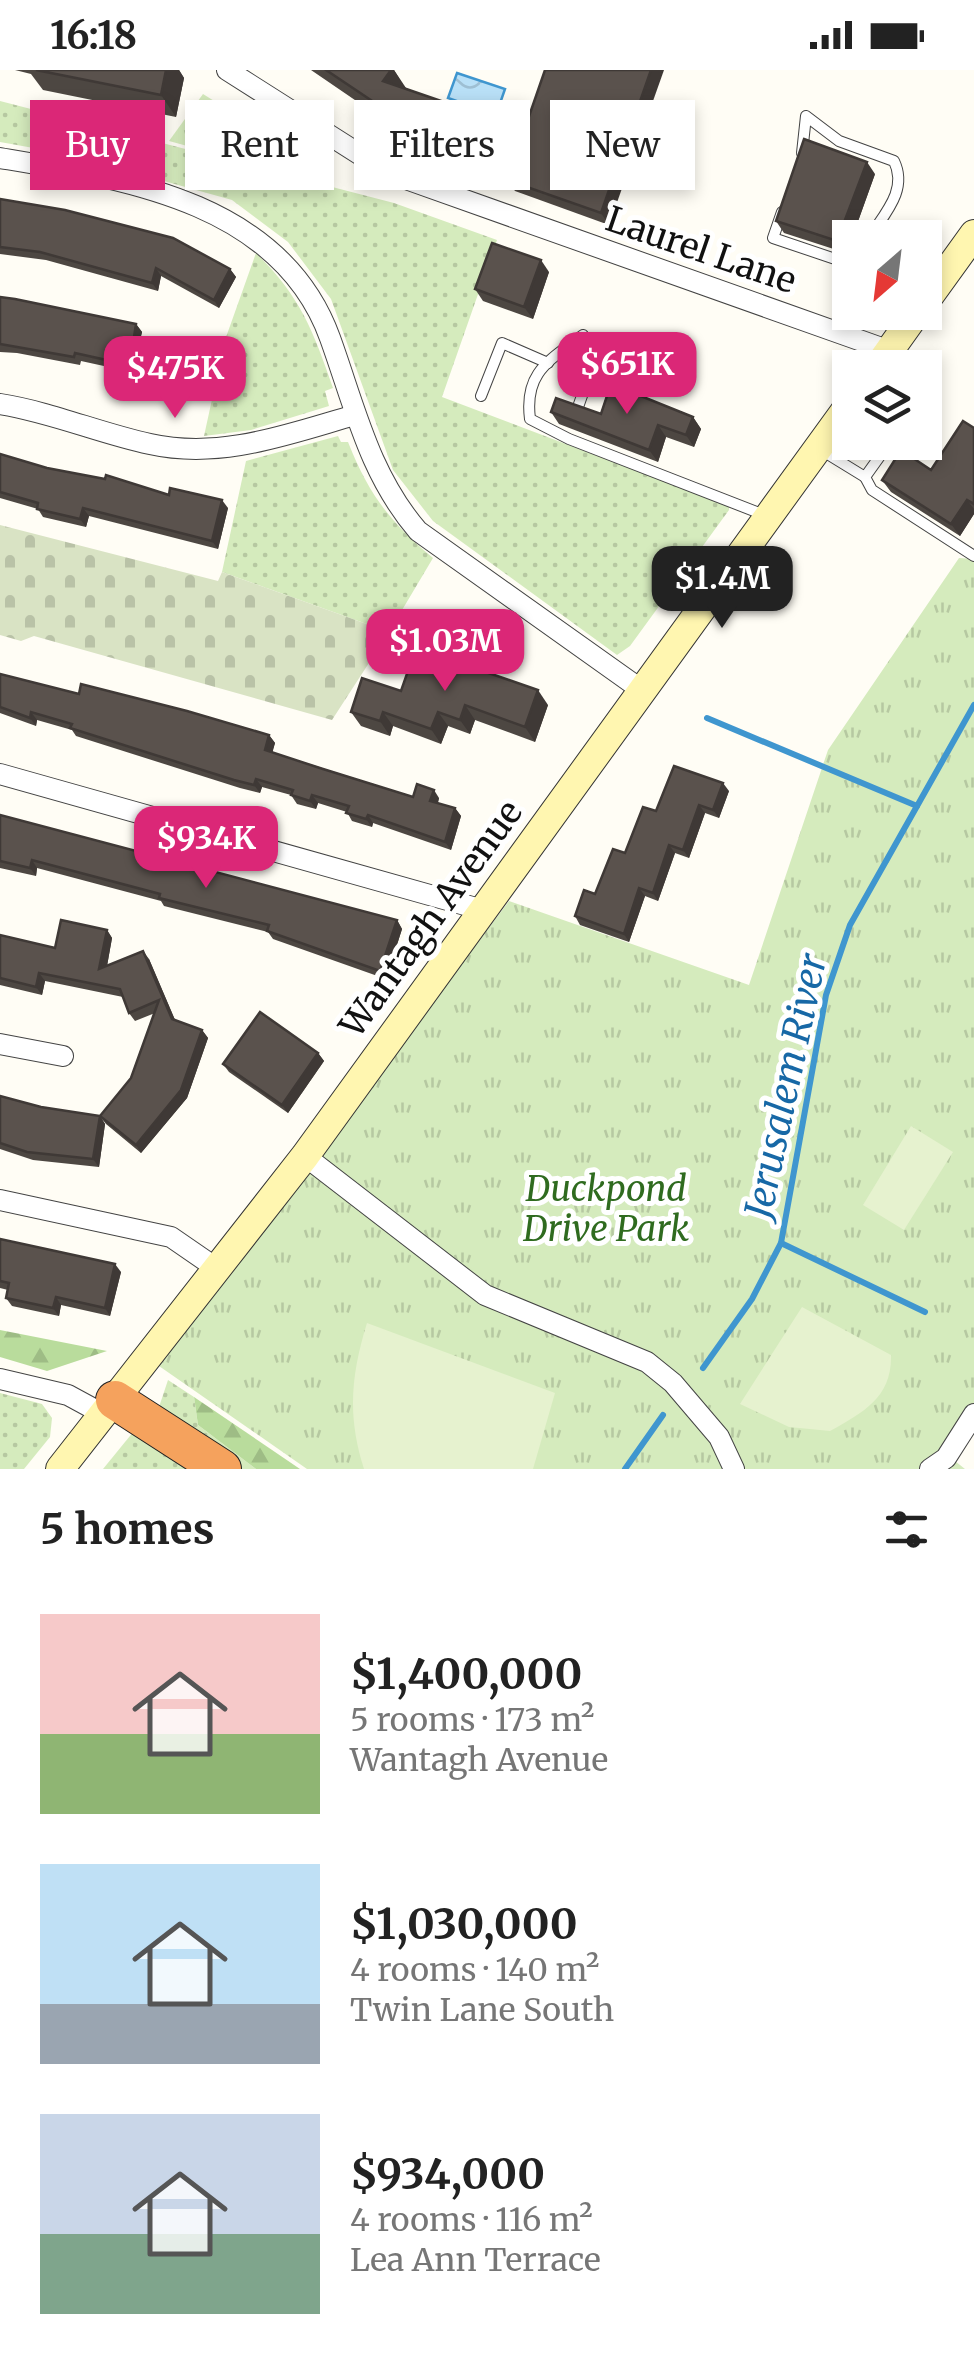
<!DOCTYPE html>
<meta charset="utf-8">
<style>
:root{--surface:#fff;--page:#f2f2f2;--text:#222;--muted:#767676;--accent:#db2777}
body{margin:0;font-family:Merriweather,serif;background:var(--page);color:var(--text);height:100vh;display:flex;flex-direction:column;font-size:38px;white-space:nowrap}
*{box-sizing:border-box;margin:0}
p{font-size:32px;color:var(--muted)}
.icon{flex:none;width:55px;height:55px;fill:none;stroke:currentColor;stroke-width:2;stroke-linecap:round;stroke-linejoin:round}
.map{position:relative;height:1399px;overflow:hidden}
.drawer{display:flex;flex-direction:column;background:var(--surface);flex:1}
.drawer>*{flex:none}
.top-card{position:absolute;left:30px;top:30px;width:915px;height:90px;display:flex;gap:20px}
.needle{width:65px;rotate:208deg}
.fabs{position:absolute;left:832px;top:150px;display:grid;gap:20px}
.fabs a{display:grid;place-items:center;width:110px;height:110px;border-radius:0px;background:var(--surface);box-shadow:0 5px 15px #0003;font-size:50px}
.price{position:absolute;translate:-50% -85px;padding:0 22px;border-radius:20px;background:var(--accent);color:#fff;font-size:32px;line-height:65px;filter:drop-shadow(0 2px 5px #0008)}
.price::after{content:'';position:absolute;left:50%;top:60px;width:30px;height:22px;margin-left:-15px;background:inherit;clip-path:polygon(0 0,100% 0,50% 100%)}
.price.current{background:#222;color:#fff}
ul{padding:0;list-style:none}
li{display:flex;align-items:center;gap:30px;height:250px;padding:0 40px}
li span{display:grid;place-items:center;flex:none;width:280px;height:200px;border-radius:0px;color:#555}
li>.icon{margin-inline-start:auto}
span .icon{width:120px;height:120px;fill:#fffc;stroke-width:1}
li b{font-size:42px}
h2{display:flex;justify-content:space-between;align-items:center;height:120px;padding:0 40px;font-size:42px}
.chip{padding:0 35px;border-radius:0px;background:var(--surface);box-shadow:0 5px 15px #0003;font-size:35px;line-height:90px}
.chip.current{background:var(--accent);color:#fff}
.status{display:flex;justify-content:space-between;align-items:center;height:70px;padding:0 50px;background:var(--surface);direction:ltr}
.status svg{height:28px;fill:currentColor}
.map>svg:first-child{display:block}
</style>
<div class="status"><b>16:18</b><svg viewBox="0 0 49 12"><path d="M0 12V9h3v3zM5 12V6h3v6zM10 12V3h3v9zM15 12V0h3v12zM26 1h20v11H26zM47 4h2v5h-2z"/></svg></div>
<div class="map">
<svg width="974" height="1399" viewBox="0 0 974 1399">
<defs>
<pattern id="grass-dots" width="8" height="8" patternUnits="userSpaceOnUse" patternTransform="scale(2.5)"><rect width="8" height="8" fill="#d5ebbd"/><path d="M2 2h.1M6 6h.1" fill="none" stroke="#b6c8a1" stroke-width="1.8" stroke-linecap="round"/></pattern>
<pattern id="forest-firs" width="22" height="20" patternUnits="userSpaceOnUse" patternTransform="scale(2.5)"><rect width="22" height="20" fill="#b9dc9c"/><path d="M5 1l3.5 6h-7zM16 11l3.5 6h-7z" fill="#9ebc85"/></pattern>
<pattern id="cemetery-stones" width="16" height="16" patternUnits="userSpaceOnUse" patternTransform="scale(2.5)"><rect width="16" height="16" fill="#d9e3c4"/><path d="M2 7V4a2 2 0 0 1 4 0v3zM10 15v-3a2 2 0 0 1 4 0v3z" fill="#b9c2a7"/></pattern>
<pattern id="park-tufts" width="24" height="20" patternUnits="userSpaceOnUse" patternTransform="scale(2.5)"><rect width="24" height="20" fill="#d5ebbd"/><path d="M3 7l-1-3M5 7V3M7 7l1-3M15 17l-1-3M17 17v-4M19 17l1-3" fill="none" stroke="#b6c8a1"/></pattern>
<pattern id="water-waves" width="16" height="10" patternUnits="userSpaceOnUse" patternTransform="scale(2.5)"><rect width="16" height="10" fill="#b9e0f7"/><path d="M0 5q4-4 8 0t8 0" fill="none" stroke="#9ebfd3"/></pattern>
</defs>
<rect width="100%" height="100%" fill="#fffdf5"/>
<g fill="url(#grass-dots)">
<path d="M0,31L394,133L497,170L442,327L729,436V440L630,576L617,585L433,451L393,400L331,229L288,172L232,130L67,84L0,72Z"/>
<path d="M256,183C300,226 313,260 333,318L325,321L329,336L251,360L204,366L225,270Z"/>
<path d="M338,366L341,372H348C369,425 390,452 433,488L389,562L222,502L246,391Z"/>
<path d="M168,1310L194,1327L198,1355L256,1399H242L165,1348L159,1337Z"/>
<path d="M0,1323L42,1334L52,1348L50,1367L24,1399H0Z"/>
<path d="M134,1361L196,1399H103Z"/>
</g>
<g fill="url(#forest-firs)">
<path d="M0,1260L107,1281L47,1301L0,1287Z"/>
<path d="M194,1327L300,1399H256L198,1355Z"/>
</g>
<path fill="url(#cemetery-stones)" d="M0,455L218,511L222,502L389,562L332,650L34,566L21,571L0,565Z"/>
<g fill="url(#park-tufts)">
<path d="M203,24L322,98L315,111L169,71Z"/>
<path d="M959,488L974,489V1347L950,1387L965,1399H307L159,1296L509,831L749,915L828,680Z"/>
</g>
<g fill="#e6f2cf">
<path d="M911,1056L953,1082L904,1160L863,1135Z"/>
<path d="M802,1237L891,1285C892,1327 864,1342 830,1361L789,1357L740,1334Z"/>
<path d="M367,1253L555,1323L533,1399H364C347,1346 351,1305 367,1253Z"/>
</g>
<path fill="url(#water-waves)" stroke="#3f96cf" stroke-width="2.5" d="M457,3L505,19L496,45L448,28Z"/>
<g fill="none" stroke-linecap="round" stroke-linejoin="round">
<g stroke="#3f96cf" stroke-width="6">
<path d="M707,648L917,736"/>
<path d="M781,1173L925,1242"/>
<path d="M703,1298L752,1229L781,1173L826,925L850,855L974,635"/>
<path d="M625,1399L663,1345"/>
</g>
<defs>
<g id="lane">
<path d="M802,83L806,46L839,71L894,91C908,120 885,143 869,168"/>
<path d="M782,142L773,168L850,194"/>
<path d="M583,265C549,291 524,302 530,349L569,369L767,446"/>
<path d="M481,326L502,273L548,293"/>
<path d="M578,337L596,286"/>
<path d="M922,372L933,380"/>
<path d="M821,380L865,407L890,372"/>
<path d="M865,407L872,420L974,486"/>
</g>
<g id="street">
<path d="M227,0L389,103L890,281"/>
<path d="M0,88C125,109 281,132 330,268C355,337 369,404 418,461L643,621"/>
<path d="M0,334C51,342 99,363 150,374C221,390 288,364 355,345"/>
<path d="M0,704L483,840"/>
<path d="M0,974L63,986"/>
<path d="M305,1086L485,1225L647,1292L673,1313L719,1367L734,1399"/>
<path d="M0,1130L171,1167L216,1198"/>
<path d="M0,1309L68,1325L103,1344"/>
<path d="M930,1399L946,1388L974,1344"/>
</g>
<g id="secondary">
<path d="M925,232L974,164"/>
<path d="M877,298L917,242"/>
<path d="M60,1399L305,1086L850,334"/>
</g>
<path id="highway" d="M115,1330L222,1399"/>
</defs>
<use href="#lane" stroke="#444" stroke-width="12"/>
<use href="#street" stroke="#444" stroke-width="22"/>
<use href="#secondary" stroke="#333" stroke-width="30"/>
<use href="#highway" stroke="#222" stroke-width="40"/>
<use href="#lane" stroke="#fff" stroke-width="10"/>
<use href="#street" stroke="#fff" stroke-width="20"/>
<use href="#secondary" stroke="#fff6b0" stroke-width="28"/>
<use href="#highway" stroke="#f5a25d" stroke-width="38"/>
</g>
<g fill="#4d4742">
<path d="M15,0H179L184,8L176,47L43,20L31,4Z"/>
<path d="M311,0H394L405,18L479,44L492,64L480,98L401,70L390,54Z"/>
<path d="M545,0L609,155L515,121L507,110Z"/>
<path d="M875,104L852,168H850L846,183L784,163L776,151Z"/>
<path d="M0,129L230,199L236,207L219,238L161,206L158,221L46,190L0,184Z"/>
<path d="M549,202L533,249L483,231L475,219Z"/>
<path d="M0,227L136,254L142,262L140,269L198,286L204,294L194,328L142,313L136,303L81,291L80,295L17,283L0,282Z"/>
<path d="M551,342L693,347L701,359L694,377L666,367L658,392L559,354Z"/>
<path d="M974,358V444L960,466L891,422L882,410L931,400Z"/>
<path d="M0,384L47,398L228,438L218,479L89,446L86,457L43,447L38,439L0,428Z"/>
<path d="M0,604L79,624L269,665L275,673L272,682L413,727L439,728L438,733L455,738L461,746L451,780L373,753L372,757L352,751L347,742L318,733L316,739L297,734L291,725L262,717L260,723L240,718L76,666L72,660L37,650L36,656L0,643Z"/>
<path d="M401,621L548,635L535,672L475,650L470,664L448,656L441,674L393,656L390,666L361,656L351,642Z"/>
<path d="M729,721L719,748L705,743L689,788L675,783L658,831L645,826L629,872L580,855L575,846L595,824L656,741Z"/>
<path d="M0,745L397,850L402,859L386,909L273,869L268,862L164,836L161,831L37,798L36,806L0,798Z"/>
<path d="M107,860L112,868L107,896L149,889L175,950L202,960L208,968L187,1028L141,1083L106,1054L100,1046L131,1008L155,943L135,951L129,943L123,927L45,911L42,925L0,915V865L55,878Z"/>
<path d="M318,983L324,991L288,1043L229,1002L223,994Z"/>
<path d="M0,1026L41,1037L100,1046L105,1054L99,1097L33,1090L0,1079Z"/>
<path d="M0,1169L121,1202L110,1246L61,1235L59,1246L12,1236L6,1228L8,1220L0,1218Z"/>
</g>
<g fill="#3f3936">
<path d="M166,0H179L184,8L176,47L161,25Z"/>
<path d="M391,0H394L406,18L397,30L383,11Z"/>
<path d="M651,0H664L609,155L601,143Z"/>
<path d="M479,44L492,64L480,98L467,79Z"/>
<path d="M867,92L875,104L852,168H850L846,183L837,171Z"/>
<path d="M541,190L549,202L533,249L524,237Z"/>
<path d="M156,198L161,206L158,221L152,213Z"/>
<path d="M230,199L236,207L219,238L214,230Z"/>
<path d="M136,254L142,262L139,276L134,267Z"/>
<path d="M198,286L204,294L194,328L189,320Z"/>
<path d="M693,347L701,359L694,377L686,365Z"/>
<path d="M658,355L666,367L658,392L649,380Z"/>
<path d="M222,430L228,438L218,479L212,471Z"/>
<path d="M967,430L974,439V444L960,466L951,454Z"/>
<path d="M83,438L89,446L86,457L80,449Z"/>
<path d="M538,620L548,635L535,672L525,657Z"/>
<path d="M465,635L475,650L470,664L460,650Z"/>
<path d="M31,642L37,650L36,656L30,648Z"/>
<path d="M383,642L393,656L390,666L380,651Z"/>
<path d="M438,642L448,656L441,674L431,659Z"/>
<path d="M269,665L275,673L271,688L265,680Z"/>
<path d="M256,709L262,717L260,723L254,715Z"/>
<path d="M723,713L729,721L719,748L713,740Z"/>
<path d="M434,720L439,728L436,739L430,731Z"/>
<path d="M312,725L318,733L316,739L310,731Z"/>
<path d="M699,735L705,743L689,788L683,780Z"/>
<path d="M455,738L461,746L451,780L445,772Z"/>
<path d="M368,745L373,753L372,757L366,749Z"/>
<path d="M669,775L675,783L658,831L653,823Z"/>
<path d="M32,790L37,798L36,806L30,798Z"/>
<path d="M639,818L645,826L629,872L624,864Z"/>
<path d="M397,850L402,859L386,909L380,901Z"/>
<path d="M107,860L112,868L105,907L99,899Z"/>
<path d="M143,881L149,889L178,957L172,949Z"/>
<path d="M39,903L45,911L42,925L36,917Z"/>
<path d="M202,960L208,968L187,1028L141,1083L136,1075Z"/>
<path d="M318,983L324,991L288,1043L282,1035Z"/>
<path d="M100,1046L105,1054L99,1097L93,1089Z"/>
<path d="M115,1194L121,1202L110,1246L105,1238Z"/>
<path d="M56,1227L61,1235L59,1246L53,1238Z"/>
</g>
<g fill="#5a524d" stroke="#3f3936" stroke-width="2.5">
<path d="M36,0H166L161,25Z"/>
<path d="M326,0H391L383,11L479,44L467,79L387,50L390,43Z"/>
<path d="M545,0H651L601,143L507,110Z"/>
<path d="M804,69L867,92L837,171L776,151Z"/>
<path d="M0,129L65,140L173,168L230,199L214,230L156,198L152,213L40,182L0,177Z"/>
<path d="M492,173L541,190L524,237L475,219Z"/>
<path d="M0,227L15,229L136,254L134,267L198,286L189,320L136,304L138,297L75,283L74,287L0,274Z"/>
<path d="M611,314L693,347L686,365L658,355L649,380L551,342L556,328L601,344Z"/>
<path d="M963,351L974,358V434L967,430L951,454L882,410L901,380L931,400Z"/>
<path d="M0,384L47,398L105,409L106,405L169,425L170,418L222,430L212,471L83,438L80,449L37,439L38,433L0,422Z"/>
<path d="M416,578L538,620L525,657L465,635L460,650L438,642L431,659L383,642L380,651L351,642L362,608L401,621Z"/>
<path d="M0,604L79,624L81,614L187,641L269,665L265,680L323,699L413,727L417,714L434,720L430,731L455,738L445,772L368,745L366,749L346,743L349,736L312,725L310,731L291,725L293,720L256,709L254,715L234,710L70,658L72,654L31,642L30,648L0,637Z"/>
<path d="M674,696L723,713L713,740L699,735L683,780L669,775L653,823L639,818L624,864L575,846L584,820L595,824L613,779L625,783L643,737L656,741Z"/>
<path d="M0,745L397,850L380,901L267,861L269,855L159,828L160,824L32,790L30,798L0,791Z"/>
<path d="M61,850L107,860L99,899L143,881L172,949L202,960L181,1020L136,1075L100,1046L131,1008L159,930L129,943L120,919L39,903L36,917L0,908V865L55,878Z"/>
<path d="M260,942L318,983L282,1035L223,994Z"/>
<path d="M0,1026L41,1037L100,1046L93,1089L27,1082L0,1073Z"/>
<path d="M0,1169L115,1194L105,1238L56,1227L53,1238L6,1228L9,1213L0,1211Z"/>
</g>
<g text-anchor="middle" stroke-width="10" stroke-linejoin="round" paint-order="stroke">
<g font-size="35" fill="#111" stroke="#fff">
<text transform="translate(701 180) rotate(19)" y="12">Laurel Lane</text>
<text transform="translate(431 849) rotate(-54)" y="12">Wantagh Avenue</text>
</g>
<g font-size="35" font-style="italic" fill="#2f6b1f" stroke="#fff">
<text x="606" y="1131">Duckpond<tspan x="606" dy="40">Drive Park</tspan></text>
</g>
<g font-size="38" font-style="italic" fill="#1768a6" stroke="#fff">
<text transform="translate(786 1016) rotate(-78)" y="13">Jerusalem River</text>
</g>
</g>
</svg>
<div class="fabs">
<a><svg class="needle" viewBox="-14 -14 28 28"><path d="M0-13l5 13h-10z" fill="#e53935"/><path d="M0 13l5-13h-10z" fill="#767676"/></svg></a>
<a><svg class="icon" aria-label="layers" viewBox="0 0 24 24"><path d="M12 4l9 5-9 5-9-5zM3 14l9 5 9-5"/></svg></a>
</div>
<b class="price" style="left:627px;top:347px">$651K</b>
<b class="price" style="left:175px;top:351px">$475K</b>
<b class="price current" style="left:722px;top:561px">$1.4M</b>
<b class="price" style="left:445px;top:624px">$1.03M</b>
<b class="price" style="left:206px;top:821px">$934K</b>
<div class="top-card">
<a class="chip current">Buy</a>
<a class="chip">Rent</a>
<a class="chip">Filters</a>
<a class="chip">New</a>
</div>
</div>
<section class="drawer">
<h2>5 homes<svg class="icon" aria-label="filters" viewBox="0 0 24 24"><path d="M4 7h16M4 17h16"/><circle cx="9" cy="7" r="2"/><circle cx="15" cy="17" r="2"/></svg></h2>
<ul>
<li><span style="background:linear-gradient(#f6c9c9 60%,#8fb573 0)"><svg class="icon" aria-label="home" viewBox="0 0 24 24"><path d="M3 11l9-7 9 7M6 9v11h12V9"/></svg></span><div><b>$1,400,000</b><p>5 rooms · 173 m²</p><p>Wantagh Avenue</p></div></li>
<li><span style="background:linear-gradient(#bfe0f5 70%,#9aa5b1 0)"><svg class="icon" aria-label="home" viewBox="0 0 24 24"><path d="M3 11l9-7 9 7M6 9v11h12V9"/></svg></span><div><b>$1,030,000</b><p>4 rooms · 140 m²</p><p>Twin Lane South</p></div></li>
<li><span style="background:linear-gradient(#c9d6e8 60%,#7fa58c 0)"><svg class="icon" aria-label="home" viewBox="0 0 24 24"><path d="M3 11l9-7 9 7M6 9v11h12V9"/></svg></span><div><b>$934,000</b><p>4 rooms · 116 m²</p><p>Lea Ann Terrace</p></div></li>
</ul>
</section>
